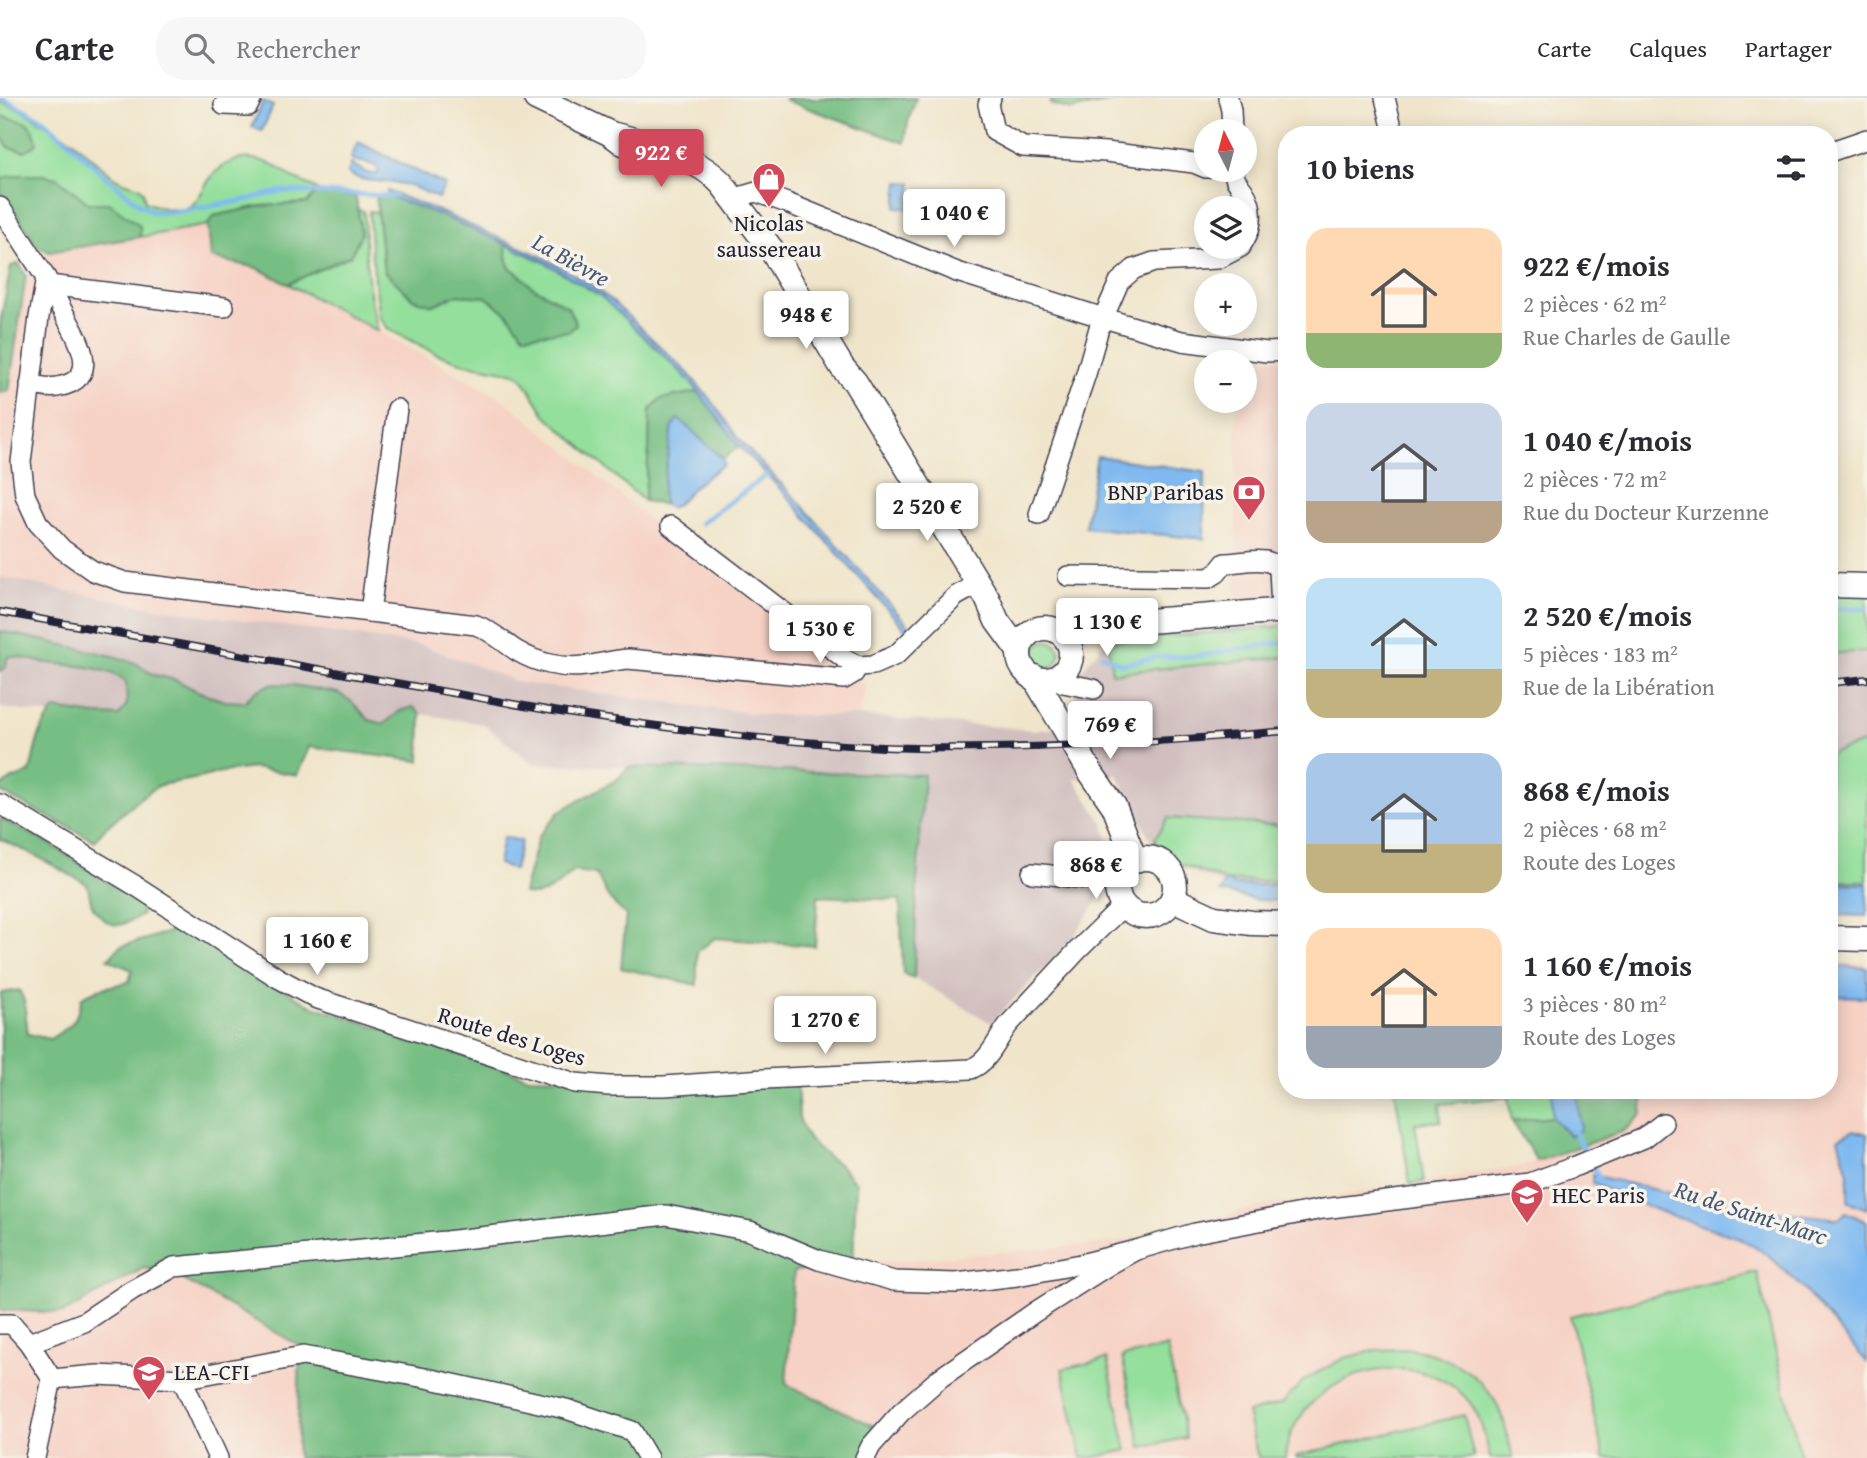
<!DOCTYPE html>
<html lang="fr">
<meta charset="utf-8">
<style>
:root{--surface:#fff;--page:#f7f7f7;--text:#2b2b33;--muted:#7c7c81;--line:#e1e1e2;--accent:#d1495b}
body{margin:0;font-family:"Gentium Book Plus",serif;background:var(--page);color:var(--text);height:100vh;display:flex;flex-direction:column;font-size:26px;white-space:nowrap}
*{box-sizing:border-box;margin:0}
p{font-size:23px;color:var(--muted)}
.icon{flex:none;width:38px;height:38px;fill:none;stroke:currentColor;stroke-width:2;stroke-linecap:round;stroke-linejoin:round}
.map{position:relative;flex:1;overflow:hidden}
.drawer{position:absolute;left:1278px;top:28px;width:560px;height:973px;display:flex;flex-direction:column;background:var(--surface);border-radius:28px;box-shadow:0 4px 18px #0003}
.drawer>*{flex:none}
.needle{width:46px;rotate:354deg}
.buttons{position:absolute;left:1194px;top:21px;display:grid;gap:14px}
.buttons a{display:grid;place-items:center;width:63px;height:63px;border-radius:50%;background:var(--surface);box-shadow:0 4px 18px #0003;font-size:35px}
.price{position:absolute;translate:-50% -60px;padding:0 16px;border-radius:7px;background:#fff;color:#222;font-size:23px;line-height:46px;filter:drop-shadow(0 2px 4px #0008)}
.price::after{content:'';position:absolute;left:50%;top:42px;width:21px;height:16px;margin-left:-10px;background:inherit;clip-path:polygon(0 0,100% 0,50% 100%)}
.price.selected{background:var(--accent);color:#fff}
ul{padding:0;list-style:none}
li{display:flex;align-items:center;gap:21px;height:175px;padding:0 28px}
li span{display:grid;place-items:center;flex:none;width:196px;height:140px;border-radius:21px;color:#555}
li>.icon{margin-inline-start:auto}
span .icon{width:84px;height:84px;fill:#fffc;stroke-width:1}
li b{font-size:30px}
h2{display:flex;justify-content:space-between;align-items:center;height:84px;padding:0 28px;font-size:30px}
header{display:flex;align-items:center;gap:42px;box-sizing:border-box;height:98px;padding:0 35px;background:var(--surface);border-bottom:2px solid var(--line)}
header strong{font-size:33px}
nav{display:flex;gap:38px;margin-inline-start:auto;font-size:24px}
.search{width:490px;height:63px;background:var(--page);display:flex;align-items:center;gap:18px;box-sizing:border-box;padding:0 24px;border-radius:28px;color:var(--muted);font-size:26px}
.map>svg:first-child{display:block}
</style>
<header>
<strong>Carte</strong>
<div class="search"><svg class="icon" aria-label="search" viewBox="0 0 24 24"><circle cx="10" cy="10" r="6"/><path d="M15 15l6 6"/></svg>Rechercher</div>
<nav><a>Carte</a><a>Calques</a><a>Partager</a></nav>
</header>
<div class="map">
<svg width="1867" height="1360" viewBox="0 0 1867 1360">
<rect width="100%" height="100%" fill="#f7f3e8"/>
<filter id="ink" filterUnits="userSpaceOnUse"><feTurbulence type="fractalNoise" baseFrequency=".0143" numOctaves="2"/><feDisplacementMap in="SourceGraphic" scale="14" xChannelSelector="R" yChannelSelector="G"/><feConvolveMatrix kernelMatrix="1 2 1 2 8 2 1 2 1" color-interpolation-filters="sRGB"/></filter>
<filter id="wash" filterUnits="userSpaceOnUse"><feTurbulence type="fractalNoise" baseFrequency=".00686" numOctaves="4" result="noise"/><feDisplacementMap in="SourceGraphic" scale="28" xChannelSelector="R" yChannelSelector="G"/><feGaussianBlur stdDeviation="1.57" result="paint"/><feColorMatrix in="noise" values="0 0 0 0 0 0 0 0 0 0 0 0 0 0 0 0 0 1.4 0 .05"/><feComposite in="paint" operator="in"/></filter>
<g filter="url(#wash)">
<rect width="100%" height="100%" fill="#f0e5ca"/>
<g fill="#f6d2c5">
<path d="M208,127L211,160L257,170L370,228L503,301L677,444L866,588L859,618L764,617L521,585L422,547L155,510L0,479V295L9,292L26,177L44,168L49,154Z"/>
<path d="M1236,260L1286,261V499L1236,507V303H1244V264H1236Z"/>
<path d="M1829,864L1867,865V1360H865L786,1286L794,1173L853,1166L1112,1145L1262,1108L1307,1103L1521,1068L1624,1033V992H1829Z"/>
<path d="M144,1170L175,1177L300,1248L297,1360H0V1212L64,1215Z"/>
</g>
<g fill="#d1bfbf">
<path d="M0,479L155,510L422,547L521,585L764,617L859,618L1036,632L1078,628L1074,599L1080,575L1101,548L1111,541L1286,525V787H1225L1160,760L1117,676L1074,681L1105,728L1109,751L1096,805L1072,841L991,925L914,880L924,677L533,666L484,626L421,616L420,663L0,610Z"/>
<path d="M1867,541V786H1829V543Z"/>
</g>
<g fill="#93df9b" stroke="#5a806b" stroke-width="2">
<path d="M0,3L19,11L72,42L111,77L121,83L139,89L143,93L145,104C156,108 175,115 187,110C198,105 201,94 207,85C230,51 262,56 290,78C299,85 310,85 318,93L307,105L261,108L214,118L208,127L140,139V128L109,106L88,105L57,80H2L0,87V38L10,50L25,53L28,25L0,18Z"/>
<path d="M358,112L364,113C365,153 367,194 378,233L288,186L351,157L361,136Z"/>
<path d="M369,113L377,114L384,173L433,207L456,197L486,199L507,215L524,236L568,209L531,188L520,177L509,169L505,146L544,164L601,198L682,275L699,294L672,298L650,312L649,352L644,403L546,318L522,280L515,275L467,266L437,256L388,231L380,220L371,151Z"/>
<path d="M1829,495L1867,496V553L1829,556Z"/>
<path d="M1286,528V559L1112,575L1108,544Z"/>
<circle cx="1047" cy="556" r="13"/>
<path d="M1867,644V783H1829V659L1832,655Z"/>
<path d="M1168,720L1286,728V783H1226L1162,759L1155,741Z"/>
<path d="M1395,992H1552V1019L1512,1023L1508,999L1440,1006L1441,1023L1415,1025L1424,1084L1410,1086Z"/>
<path d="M1757,1174L1801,1360H1604L1570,1218Z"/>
<path d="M1167,1249L1186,1340L1141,1349L1122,1259Z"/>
<path d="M1410,1251C1444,1256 1476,1272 1495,1303C1505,1320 1508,1341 1513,1360H1490C1485,1340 1481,1317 1467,1301C1411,1240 1294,1278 1285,1360H1258L1247,1315L1283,1305L1304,1282L1344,1260L1377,1252Z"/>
<path d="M1107,1261L1127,1352L1091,1360H1082L1062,1271Z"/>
<path d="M1464,1317L1474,1360H1296V1358Z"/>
</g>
<g fill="#76be83" stroke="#4c705f" stroke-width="2">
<path d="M785,0H916L908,24L905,45L785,2Z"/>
<path d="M1052,0H1130L1071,12L1050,6Z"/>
<path d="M0,18C21,24 34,20 37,46L25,53L10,50L0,38Z"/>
<path d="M20,77H44L57,80L88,105H109L140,128V139L49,154L36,147L16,115L0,95L2,80Z"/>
<path d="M318,93L356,99L361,136L351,157L288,186L257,170L211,160L208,127L214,118L261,108L307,105Z"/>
<path d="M388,98L440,117L505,146L509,169L520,177L531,188L568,209L576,226L570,233L524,237L507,215L486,199L456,197L433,207L413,201L384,173L376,100Z"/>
<path d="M19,166L26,177L9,292L0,295V226L11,168Z"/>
<path d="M699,294L739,348L723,361L681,323L662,396L665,407L644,403L649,352L650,312L660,301Z"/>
<path d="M0,533L113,558L135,565L154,577L176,582L197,593L224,603L244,604L256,593L271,586L293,587L338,595L352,604L369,622L384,626L400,613L413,609L421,616L420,663L309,649L297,677L254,670L221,674L199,680L160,687L140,700L103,732L95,743L0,694V689L13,681L30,674C37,646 36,635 55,611L95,617L119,618L127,606L126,584C105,566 67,568 40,564C26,562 23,557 7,559L6,569L0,573Z"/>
<path d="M628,669L924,677L917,785L914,880L903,876L900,802L818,798L815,848L715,840L697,854V887L621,870L626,817L610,802L596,776L574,773C559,786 543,803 523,795L538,739L560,713L618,681Z"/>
<path d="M0,721L47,744L140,806L142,817C126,826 112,834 99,816C98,816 92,808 92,807C90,800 89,793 87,786L38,759L0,741Z"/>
<path d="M179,831L195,838L310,907L528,979L797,983L799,1020L808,1041L828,1059L841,1068L856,1085L853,1166L794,1173L786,1286L874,1328L865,1360H297L300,1248L175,1177L144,1170L64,1215L0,1212L1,895L19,892L24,902L28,936L50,941C73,926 76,926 82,899L99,891L129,884L132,872L108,861L119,849Z"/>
<path d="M1577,992H1643L1642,1016L1624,1033L1537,1063L1512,1023L1552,1019L1570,1038L1581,1031Z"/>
</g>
<g fill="#7fb9f0" stroke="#506e96" stroke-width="2">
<path d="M263,3L273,8L262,33L252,29Z"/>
<path d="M358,44L445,87L438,100C426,95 414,88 402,86C384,82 363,86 348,75L351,66C361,70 367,79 378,75L379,72C372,62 359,67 351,60Z"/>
<path d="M899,84L912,85L909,111L896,109Z"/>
<path d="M387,93L441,114L544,160L590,186L612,203L687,274L715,307L737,339L755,359L799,404L908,527L920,531L917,534L905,531L786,397L739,348L699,294L682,275L601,198L544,164L505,146L440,117L388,98Z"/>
<path d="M677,321L681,323L723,361L724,366L696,387L676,407L670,410L665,407L662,396L672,330Z"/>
<path d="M1097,358L1205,374L1204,441L1085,429Z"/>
<path d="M503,739L521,743L514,772L498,766Z"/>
<path d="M1226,783L1235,787H1286V803L1257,802L1220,794Z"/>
<path d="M1829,785L1867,786V818L1829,817Z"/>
<path d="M1829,867L1867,870V899L1829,898Z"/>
<path d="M1552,992H1577L1581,1031L1570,1038L1552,1019Z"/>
<path d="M1854,1032L1867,1036V1111L1848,1103V1075L1838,1041Z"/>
<path d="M1592,1077L1713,1105L1839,1121L1846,1114L1867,1124V1264L1797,1184L1768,1157L1739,1140L1661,1114L1592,1085Z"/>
</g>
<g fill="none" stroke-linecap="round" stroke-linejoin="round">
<g stroke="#7fb9f0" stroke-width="5">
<path d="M2,0L40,20L69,44L104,77L139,106L153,114H174L241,103L282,93L394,98"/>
<path d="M701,425L767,377"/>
<path d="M1829,511L1867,510"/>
<path d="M1102,557L1122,566L1158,559L1196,558L1286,544"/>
<path d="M1573,1031L1601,1084"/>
</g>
</g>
</g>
<g filter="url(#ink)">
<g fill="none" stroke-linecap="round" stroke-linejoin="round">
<defs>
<g id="minor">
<path d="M991,0L988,6L994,33L1023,49L1106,54L1194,65L1206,70"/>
<path d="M1228,0L1231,12L1232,33"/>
<path d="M1385,0L1394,37"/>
<path d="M224,7L248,8L252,0"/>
<path d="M1829,54L1867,41"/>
<path d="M1234,72C1234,82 1237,84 1243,92C1254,108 1254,126 1244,143"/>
<path d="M732,101L756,94L787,105L957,174L1104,220L1182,243L1267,254L1286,253"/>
<path d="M0,109L46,180L39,219L21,364L25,397L38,425L62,451L93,473L125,484L476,527C492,533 503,544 517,553C537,565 562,571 585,568C600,566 613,562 628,561L844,581L854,575L858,568"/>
<path d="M49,187L224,209"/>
<path d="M30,287C39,288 49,291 57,289C107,281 74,234 61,210C56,200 51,190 46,180"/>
<path d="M1039,416L1086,276L1099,230L1119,184L1134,171L1154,164L1218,161L1241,149"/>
<path d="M671,428L845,561L858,568L873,567L896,557L956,498L978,486"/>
<path d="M1279,470L1281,512"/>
<path d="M1068,478L1209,480L1217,475L1225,465C1238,465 1251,461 1265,463C1273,464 1277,470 1286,470"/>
<path d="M370,514L397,311"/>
<path d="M1063,585L1094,591"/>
<path d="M0,706L136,788L278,880L315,900L575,985L609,988H664L764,981L971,971C990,963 997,941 1009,926L1078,852L1123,808"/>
<path d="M1032,775L1117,784"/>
<path d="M0,1226H12L29,1245L52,1281L35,1360"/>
<path d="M29,1245L84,1224L132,1192L174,1169L446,1143L666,1117L750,1133L819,1162L894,1183L956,1185L1017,1178L1081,1166L1136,1152"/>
<path d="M52,1281L97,1277L182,1281L218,1360"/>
<path d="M182,1281L303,1258L431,1281L566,1311L632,1333L648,1360"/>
<path d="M865,1360L871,1348L901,1314L940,1280L1035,1214L1109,1167L1136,1152L1195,1135L1323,1111L1530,1085L1576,1068L1644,1040L1663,1025"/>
</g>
<g id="major">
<path d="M536,0L611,36L623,45"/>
<path d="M611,36C644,44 699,60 722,86L771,151L842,269L855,284L987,500L997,523L1019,553"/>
<path d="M1829,487L1867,488"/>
<circle cx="1045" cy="556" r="26"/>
<path d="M1059,534L1098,527L1286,512"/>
<path d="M1034,579L1091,675L1114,708L1135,762"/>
<circle cx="1146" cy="789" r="29"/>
<path d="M1173,801L1214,820L1252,825L1286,826"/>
<path d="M1829,840L1867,841"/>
</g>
</defs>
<use href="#minor" stroke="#413f50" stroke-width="22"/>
<use href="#major" stroke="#413f50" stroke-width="27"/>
<use href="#minor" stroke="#fff" stroke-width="19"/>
<use href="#major" stroke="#fff" stroke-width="24"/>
<defs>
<g id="rail">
<path d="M0,514L547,612C669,631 792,647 916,650C1040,652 1163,644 1286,633"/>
<path d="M1829,585L1867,581"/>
</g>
</defs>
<use href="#rail" stroke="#22223b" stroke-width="8"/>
<use href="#rail" stroke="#f7f3e8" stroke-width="5" stroke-dasharray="16" stroke-linecap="butt"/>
</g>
</g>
<defs>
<symbol id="shop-pin" viewBox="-11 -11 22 30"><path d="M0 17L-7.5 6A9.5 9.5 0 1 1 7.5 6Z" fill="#d1495b" stroke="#f7f3e8"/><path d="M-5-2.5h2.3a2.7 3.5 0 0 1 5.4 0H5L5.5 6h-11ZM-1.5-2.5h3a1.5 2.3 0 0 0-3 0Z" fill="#fff"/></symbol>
<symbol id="bank-pin" viewBox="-11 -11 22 30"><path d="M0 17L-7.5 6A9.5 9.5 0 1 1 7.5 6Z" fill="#d1495b" stroke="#f7f3e8"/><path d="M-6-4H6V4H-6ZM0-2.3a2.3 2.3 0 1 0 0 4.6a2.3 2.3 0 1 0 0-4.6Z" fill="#fff"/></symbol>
<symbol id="university-pin" viewBox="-11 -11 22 30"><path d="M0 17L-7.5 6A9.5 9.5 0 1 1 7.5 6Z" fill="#d1495b" stroke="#f7f3e8"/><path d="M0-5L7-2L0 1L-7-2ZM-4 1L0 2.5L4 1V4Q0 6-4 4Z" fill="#fff"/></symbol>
<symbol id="school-pin" viewBox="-11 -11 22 30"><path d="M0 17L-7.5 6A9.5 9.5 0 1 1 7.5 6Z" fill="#d1495b" stroke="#f7f3e8"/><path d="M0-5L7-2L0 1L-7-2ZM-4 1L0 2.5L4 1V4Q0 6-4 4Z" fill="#fff"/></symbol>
</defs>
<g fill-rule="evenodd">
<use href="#shop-pin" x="750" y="62" width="38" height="52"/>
<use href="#bank-pin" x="1230" y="375" width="38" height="52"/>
<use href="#university-pin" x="1508" y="1078" width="38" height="52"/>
<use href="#school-pin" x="130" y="1255" width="38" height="52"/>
</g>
<g text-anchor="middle" stroke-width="7" stroke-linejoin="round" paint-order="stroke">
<g font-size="23" fill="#22223b" stroke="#f7f3e8" text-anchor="start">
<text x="769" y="133" text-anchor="middle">Nicolas<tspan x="769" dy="26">saussereau</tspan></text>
<text x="1224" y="402" text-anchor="end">BNP Paribas</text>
<text x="1552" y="1105">HEC Paris</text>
<text x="174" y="1282">LEA-CFI</text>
</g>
<g font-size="23" fill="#22223b" stroke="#f7f3e8">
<text transform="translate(512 938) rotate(17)" y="8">Route des Loges</text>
</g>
<g font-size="24" font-style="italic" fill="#43577a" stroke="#f7f3e8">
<text transform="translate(571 162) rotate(29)" y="8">La Bièvre</text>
<text transform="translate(1751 1115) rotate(18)" y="8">Ru de Saint-Marc</text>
</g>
</g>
</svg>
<div class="buttons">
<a><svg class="needle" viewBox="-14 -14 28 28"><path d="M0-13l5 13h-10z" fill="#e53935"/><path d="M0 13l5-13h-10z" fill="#7c7c81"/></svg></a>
<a><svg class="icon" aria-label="layers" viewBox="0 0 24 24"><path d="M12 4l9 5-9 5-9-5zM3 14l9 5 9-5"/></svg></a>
<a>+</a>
<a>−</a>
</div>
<b class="price selected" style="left:661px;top:91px">922 €</b>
<b class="price" style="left:954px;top:151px">1 040 €</b>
<b class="price" style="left:806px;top:253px">948 €</b>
<b class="price" style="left:927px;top:445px">2 520 €</b>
<b class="price" style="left:1107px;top:560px">1 130 €</b>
<b class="price" style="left:820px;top:567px">1 530 €</b>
<b class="price" style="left:1110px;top:663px">769 €</b>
<b class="price" style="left:1096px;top:803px">868 €</b>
<b class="price" style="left:317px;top:879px">1 160 €</b>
<b class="price" style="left:825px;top:958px">1 270 €</b>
<section class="drawer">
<h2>10 biens<svg class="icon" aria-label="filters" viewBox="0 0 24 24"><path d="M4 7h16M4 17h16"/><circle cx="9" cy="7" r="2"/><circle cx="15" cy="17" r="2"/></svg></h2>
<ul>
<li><span style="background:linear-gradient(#ffd9b3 75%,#8fb573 0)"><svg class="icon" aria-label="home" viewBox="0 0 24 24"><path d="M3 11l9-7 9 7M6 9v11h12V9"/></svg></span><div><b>922 €/mois</b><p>2 pièces · 62 m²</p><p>Rue Charles de Gaulle</p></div></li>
<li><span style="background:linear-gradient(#c9d6e8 70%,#b9a48a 0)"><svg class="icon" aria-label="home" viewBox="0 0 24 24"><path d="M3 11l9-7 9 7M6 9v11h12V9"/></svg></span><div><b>1 040 €/mois</b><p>2 pièces · 72 m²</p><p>Rue du Docteur Kurzenne</p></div></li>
<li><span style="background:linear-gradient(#bfe0f5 65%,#c2b280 0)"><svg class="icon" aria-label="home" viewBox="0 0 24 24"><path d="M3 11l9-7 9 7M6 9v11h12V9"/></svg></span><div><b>2 520 €/mois</b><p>5 pièces · 183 m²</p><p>Rue de la Libération</p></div></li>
<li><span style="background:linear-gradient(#a9c7e8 65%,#c2b280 0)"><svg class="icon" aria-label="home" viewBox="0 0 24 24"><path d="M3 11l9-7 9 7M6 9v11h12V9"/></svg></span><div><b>868 €/mois</b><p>2 pièces · 68 m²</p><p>Route des Loges</p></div></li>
<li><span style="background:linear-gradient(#ffd9b3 70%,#9aa5b1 0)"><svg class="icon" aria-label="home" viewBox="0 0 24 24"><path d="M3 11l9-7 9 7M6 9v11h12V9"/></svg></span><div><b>1 160 €/mois</b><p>3 pièces · 80 m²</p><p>Route des Loges</p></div></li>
</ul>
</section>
</div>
